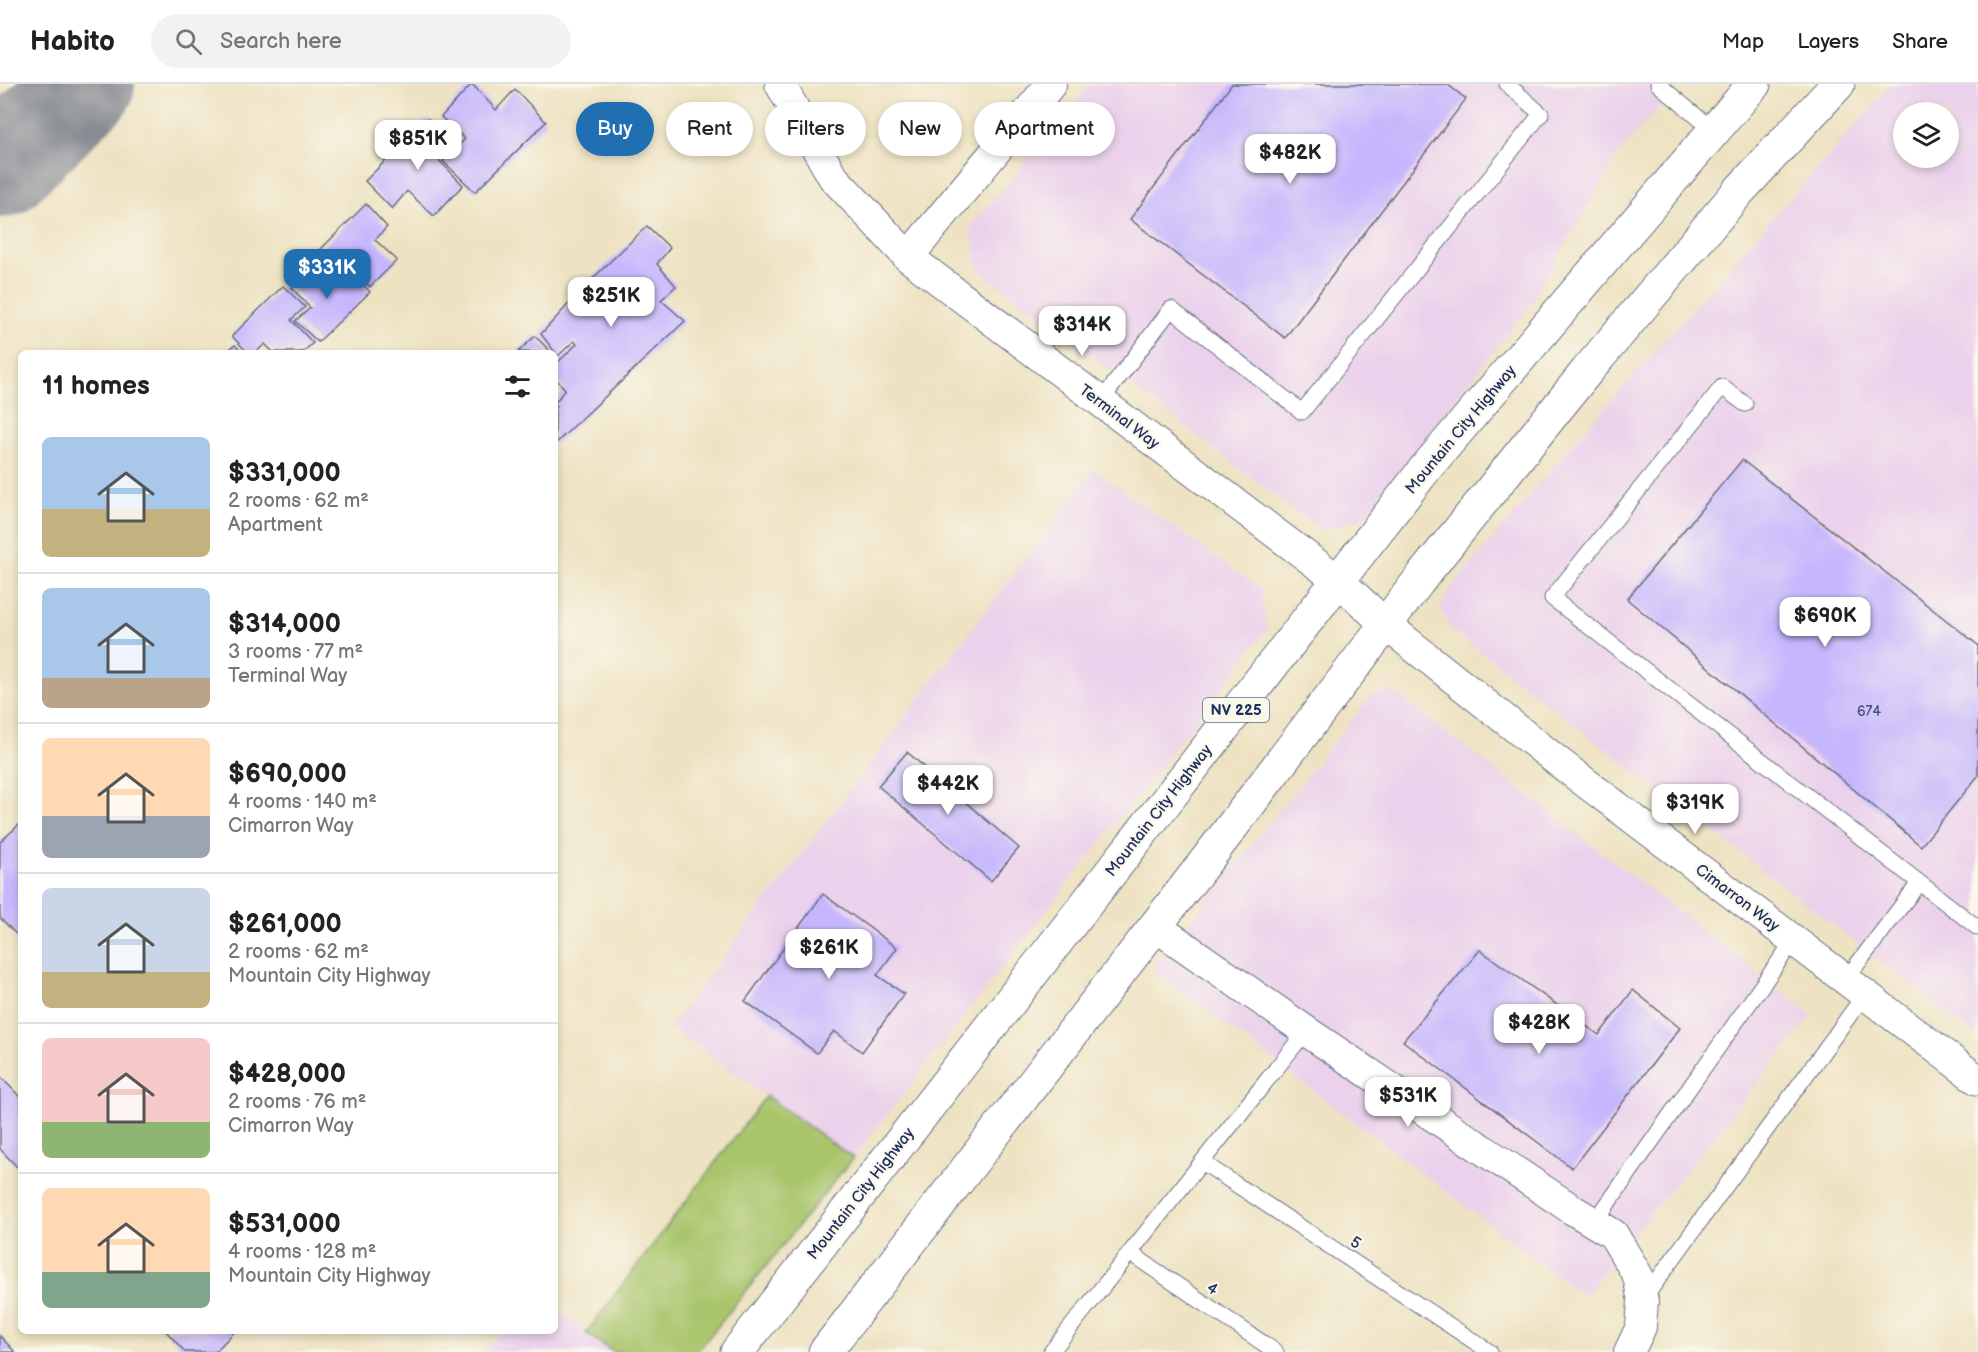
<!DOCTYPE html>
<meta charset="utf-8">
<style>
:root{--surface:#fff;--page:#f2f2f2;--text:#222;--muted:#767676;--line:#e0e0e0;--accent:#1f6fb2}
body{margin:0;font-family:"Balsamiq Sans",sans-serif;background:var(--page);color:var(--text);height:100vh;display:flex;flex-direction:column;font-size:22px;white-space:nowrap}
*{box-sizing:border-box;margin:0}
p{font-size:20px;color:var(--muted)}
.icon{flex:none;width:33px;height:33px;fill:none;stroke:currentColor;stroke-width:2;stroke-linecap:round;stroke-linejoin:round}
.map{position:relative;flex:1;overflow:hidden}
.drawer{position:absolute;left:18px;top:266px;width:540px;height:984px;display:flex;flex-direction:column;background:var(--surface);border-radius:9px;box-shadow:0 3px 9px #0003}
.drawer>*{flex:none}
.hud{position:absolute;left:576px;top:18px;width:570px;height:54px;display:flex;gap:12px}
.controls{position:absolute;left:1893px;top:18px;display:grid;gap:12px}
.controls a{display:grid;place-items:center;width:66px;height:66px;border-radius:50%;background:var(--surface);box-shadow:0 3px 9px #0003;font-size:30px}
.price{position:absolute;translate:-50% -51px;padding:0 14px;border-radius:12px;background:#fff;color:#222;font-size:20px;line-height:39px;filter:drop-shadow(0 2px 3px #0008)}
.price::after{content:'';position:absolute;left:50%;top:36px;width:18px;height:14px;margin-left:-9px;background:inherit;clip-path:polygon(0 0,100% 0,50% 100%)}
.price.current{background:var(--accent);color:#fff}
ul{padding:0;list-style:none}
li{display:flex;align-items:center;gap:18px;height:150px;padding:0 24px}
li+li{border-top:2px solid var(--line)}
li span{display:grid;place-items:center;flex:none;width:168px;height:120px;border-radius:9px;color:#555}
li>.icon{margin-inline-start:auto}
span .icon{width:72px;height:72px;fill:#fffc;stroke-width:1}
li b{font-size:26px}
h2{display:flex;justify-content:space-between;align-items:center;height:72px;padding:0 24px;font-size:26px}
.pill{padding:0 21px;border-radius:27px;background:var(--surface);box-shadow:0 3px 9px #0003;font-size:21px;line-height:54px}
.pill.current{background:var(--accent);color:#fff}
header{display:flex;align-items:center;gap:36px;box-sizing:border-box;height:84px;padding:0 30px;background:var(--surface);border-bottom:2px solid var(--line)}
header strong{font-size:28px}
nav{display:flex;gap:33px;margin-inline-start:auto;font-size:21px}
.search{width:420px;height:54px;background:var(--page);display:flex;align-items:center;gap:15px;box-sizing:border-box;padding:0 21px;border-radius:33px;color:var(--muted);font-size:22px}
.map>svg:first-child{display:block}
</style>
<header>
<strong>Habito</strong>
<div class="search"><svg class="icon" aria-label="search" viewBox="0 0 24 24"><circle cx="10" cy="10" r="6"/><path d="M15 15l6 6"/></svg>Search here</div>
<nav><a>Map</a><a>Layers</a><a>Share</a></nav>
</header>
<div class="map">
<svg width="1978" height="1268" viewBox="0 0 1978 1268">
<rect width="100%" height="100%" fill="#fbf7ec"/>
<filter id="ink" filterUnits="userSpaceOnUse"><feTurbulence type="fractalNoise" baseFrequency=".0167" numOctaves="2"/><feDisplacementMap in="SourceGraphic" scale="12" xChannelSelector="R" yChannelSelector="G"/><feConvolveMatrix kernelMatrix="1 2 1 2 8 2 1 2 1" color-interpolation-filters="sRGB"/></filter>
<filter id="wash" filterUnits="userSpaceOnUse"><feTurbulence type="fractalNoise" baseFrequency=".008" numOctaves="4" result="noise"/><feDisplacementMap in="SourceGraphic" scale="24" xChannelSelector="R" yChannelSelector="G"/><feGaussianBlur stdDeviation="1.35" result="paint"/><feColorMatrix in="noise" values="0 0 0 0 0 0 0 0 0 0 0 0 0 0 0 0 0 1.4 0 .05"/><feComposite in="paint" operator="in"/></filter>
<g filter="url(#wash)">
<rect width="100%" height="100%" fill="#ede2c1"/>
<g fill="#ebd1eb" fill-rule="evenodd">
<path d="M1089,0H1681L1623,63L1530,221L1362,435L1320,446L978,185L970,143L1070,26Z"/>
<path d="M1892,0H1978V953L1451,545L1440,523L1448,508L1579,353ZM1904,28H1948V74H1904Z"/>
<path d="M1093,386L1261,505L1267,546L853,1074L670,943Z"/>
<path d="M1393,607L1812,931L1584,1212L1152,885L1372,611Z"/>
<path d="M555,1224L613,1268H484L502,1247L555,1246Z"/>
</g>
<path fill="#a9c56c" stroke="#627a65" stroke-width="1.5" d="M766,1012L853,1074L697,1268H613L586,1249Z"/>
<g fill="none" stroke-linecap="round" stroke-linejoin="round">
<path stroke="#848890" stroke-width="100" d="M0,84L85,0"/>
</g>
<g id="blocks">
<g fill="#c6b6fd">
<path d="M472,0L496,26L515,5L546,38L475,108L443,77L465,55L441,33Z"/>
<path d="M1232,0H1447L1466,15L1285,254L1130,135Z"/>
<path d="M428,35L454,58L438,75L463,101L434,132L407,107L392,125L365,97Z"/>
<path d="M366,120L387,143L375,156L397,176L370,203L349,180L335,193L314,172Z"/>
<path d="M647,142L670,164L657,180L676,202L661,216L685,237L555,360V325L557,323L555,319L565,305L555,294V281L577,260L574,257L558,272L541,250L590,197Z"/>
<path d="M315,180L334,199L348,185L370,208L318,258L295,237L310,224L292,204Z"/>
<path d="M283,202L305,223L291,236L313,259L303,268H273L265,260L256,268H247L232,252Z"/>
<path d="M535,252L551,268H518Z"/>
<path d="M235,261L242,268H226Z"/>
<path d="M1742,376L1978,561V692L1921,762L1627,515Z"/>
<path d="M907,668L1019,764L991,797L878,702Z"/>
<path d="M21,739V855L0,834V758Z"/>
<path d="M823,810L897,864L877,891L904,910L862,968L834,947L817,969L745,917Z"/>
<path d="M1480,866L1599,951L1633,906L1680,944L1572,1084L1403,957Z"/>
<path d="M0,992L21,1014V1087L0,1065Z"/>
<path d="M165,1246H236L215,1268H185Z"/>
<path d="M0,1252L15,1268H0Z"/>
</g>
</g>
</g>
<g filter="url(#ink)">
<use href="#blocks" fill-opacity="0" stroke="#646e81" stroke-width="1.5"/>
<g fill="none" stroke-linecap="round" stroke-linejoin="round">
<defs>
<g id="service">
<path d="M1658,0L1714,47"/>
<path d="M1101,317L1171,225L1302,328L1541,30L1507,0"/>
<path d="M1745,320L1722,303L1552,514L1978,844"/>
<path d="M1846,895L1919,799"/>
<path d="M1202,1078L1490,1268"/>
<path d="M1594,1139L1794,856"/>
<path d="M1130,1169L1276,1268"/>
<path d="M1643,1216L1865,910"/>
<path d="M1051,1268L1306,947"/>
</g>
<g id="minor">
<path d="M780,0L833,93L908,173L1338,496L1385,540L1561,680L1978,996"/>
<path d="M908,173L1051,0"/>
<path d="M1155,842L1306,947L1573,1126L1613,1150L1638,1192L1643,1217L1641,1243L1629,1268"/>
</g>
<g id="primary">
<path d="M737,1268L1425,385L1754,0"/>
<path d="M825,1268L1215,765L1424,490L1587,287L1739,107L1838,0"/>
</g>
</defs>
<use href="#service" stroke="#646e81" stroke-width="17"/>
<use href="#minor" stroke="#646e81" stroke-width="32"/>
<use href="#primary" stroke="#646e81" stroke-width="35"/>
<use href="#service" stroke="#fff" stroke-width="15"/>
<use href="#minor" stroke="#fff" stroke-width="30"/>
<use href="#primary" stroke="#fff" stroke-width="33"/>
</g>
</g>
<g text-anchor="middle" stroke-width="4.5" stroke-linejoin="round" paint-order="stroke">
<g font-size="14" fill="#465186">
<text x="1869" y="632">674</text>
</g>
<rect fill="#fbf7ec" stroke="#5e6b89" stroke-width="1.5" x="1203" y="614" width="66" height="24" rx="4.5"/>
<g font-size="15" font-weight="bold" fill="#1b2f5e">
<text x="1236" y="631">NV 225</text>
</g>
<g font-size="16" fill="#1b2f5e" stroke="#fbf7ec">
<text transform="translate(1120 332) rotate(37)" y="6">Terminal Way</text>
<text transform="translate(1460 345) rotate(-50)" y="6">Mountain City Highway</text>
<text transform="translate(1158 726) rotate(-52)" y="6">Mountain City Highway</text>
<text transform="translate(1738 813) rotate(37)" y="6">Cimarron Way</text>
<text transform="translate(860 1109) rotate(-52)" y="6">Mountain City Highway</text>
<text transform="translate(1356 1158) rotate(33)" y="6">5</text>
<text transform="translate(1213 1204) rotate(34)" y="6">4</text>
</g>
</g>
</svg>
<div class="controls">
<a><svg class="icon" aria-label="layers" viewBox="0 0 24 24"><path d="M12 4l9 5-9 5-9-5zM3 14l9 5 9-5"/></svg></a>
</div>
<b class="price" style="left:418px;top:87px">$851K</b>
<b class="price" style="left:1290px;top:101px">$482K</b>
<b class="price current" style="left:327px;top:216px">$331K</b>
<b class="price" style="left:611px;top:244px">$251K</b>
<b class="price" style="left:1082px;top:273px">$314K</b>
<b class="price" style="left:1825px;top:564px">$690K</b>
<b class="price" style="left:948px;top:732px">$442K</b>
<b class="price" style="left:1695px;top:751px">$319K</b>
<b class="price" style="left:829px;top:896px">$261K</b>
<b class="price" style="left:1539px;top:971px">$428K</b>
<b class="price" style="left:1408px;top:1044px">$531K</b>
<div class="hud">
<a class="pill current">Buy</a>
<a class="pill">Rent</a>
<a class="pill">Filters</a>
<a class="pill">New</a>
<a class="pill">Apartment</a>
</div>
<section class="drawer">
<h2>11 homes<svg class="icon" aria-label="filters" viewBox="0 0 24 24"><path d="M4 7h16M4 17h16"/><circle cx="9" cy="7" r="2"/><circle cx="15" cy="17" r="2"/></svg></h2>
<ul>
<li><span style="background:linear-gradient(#a9c7e8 60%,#c2b280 0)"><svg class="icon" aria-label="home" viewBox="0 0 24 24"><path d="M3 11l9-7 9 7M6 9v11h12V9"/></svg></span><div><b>$331,000</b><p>2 rooms · 62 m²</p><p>Apartment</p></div></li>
<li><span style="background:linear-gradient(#a9c7e8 75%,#b9a48a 0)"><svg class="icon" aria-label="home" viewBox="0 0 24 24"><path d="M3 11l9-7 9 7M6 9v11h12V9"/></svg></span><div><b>$314,000</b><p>3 rooms · 77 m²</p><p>Terminal Way</p></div></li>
<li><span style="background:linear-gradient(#ffd9b3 65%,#9aa5b1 0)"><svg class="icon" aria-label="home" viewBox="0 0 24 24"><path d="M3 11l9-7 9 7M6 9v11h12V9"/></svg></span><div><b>$690,000</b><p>4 rooms · 140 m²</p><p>Cimarron Way</p></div></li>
<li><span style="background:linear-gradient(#c9d6e8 70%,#c2b280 0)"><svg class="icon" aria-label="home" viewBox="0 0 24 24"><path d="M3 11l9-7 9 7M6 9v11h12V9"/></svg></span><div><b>$261,000</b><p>2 rooms · 62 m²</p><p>Mountain City Highway</p></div></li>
<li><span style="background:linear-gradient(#f6c9c9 70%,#8fb573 0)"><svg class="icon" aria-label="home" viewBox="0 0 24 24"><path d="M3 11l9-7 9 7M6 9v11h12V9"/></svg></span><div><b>$428,000</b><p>2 rooms · 76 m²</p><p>Cimarron Way</p></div></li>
<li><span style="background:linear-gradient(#ffd9b3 70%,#7fa58c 0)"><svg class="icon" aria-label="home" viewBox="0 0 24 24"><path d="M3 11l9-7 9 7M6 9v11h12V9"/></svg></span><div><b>$531,000</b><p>4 rooms · 128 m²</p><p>Mountain City Highway</p></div></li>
</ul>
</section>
</div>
